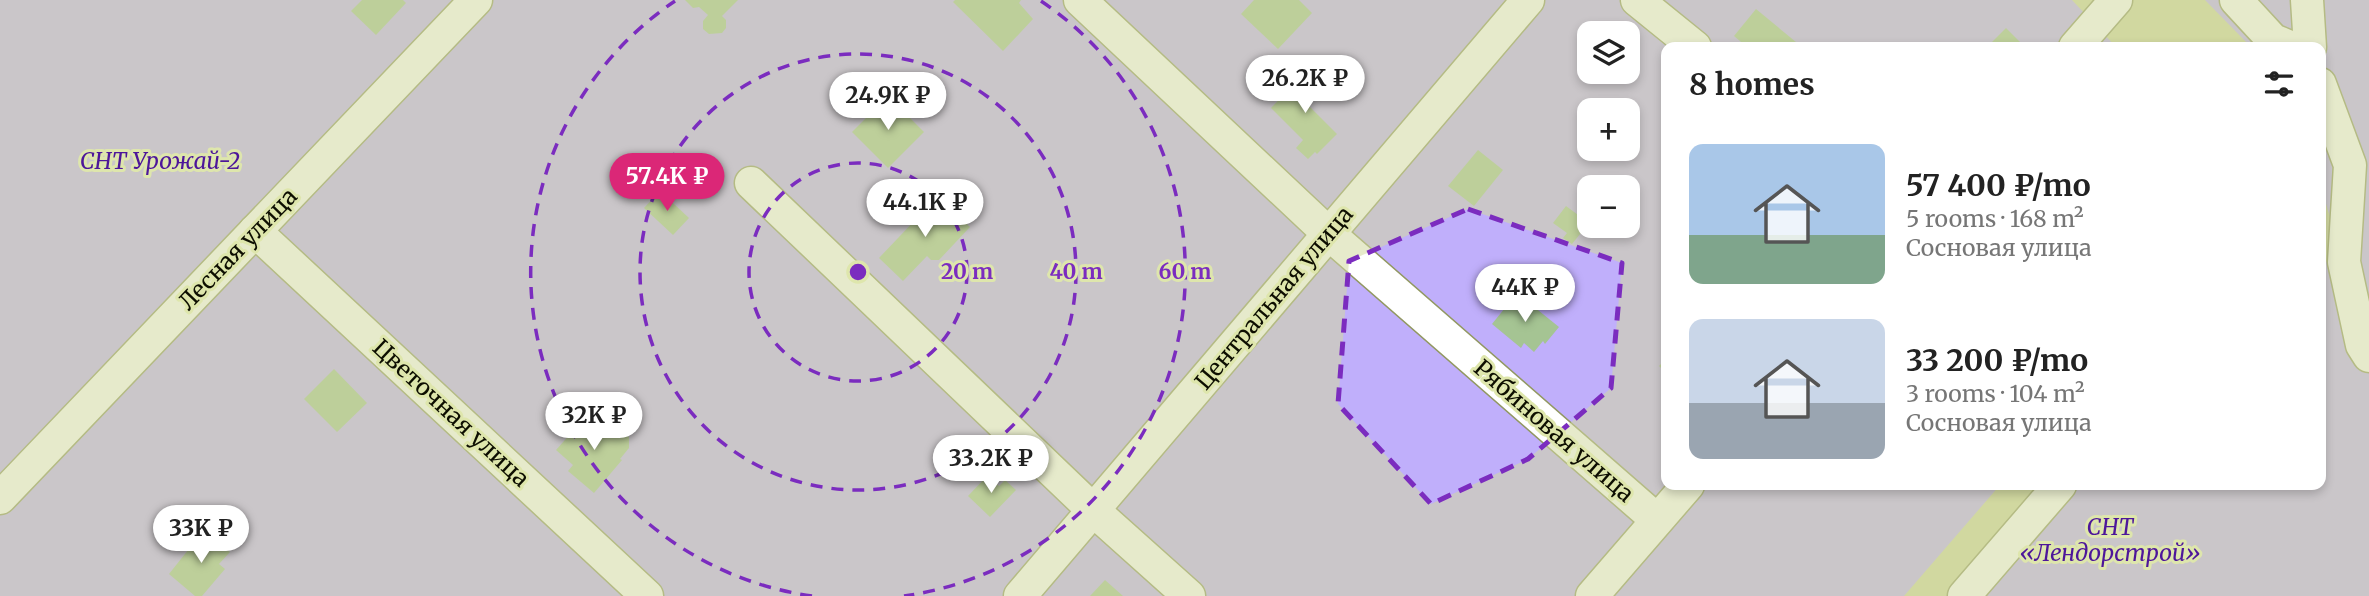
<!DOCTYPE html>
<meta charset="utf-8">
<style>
:root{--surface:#fff;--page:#f6f6f6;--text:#222;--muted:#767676;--accent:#db2777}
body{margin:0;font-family:Merriweather,serif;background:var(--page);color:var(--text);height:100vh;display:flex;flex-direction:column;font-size:26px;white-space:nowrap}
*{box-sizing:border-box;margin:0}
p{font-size:23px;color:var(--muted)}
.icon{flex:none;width:38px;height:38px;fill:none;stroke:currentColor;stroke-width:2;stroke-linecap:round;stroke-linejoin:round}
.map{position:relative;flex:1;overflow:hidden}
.details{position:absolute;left:1661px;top:42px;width:665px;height:448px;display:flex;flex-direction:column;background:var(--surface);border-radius:14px;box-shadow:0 4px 10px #0003}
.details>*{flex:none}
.tools{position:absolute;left:1577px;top:21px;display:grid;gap:14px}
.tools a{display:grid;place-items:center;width:63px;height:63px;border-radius:14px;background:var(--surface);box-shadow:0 4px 10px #0003;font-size:35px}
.price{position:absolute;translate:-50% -60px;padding:0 16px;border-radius:24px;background:#fff;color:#222;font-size:23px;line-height:46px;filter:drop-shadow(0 2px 4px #0008)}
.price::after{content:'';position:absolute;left:50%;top:42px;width:21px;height:16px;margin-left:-10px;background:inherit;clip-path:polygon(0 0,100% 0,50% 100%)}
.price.current{background:var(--accent);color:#fff}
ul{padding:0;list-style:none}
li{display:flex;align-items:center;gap:21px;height:175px;padding:0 28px}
li span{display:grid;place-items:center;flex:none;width:196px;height:140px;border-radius:14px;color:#555}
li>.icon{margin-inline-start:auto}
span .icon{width:84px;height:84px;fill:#fffc;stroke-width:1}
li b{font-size:30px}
h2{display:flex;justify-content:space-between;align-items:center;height:84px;padding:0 28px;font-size:30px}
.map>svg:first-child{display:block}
</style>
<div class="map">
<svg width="2369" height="596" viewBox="0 0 2369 596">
<rect width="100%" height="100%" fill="#d1d8a0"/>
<g fill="#c0affb" fill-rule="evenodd">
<path d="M0,0H2072L2116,47H1666V485H2000L1904,596H0ZM1589,33H1628V72H1589ZM1589,110H1628V149H1589ZM1589,187H1628V226H1589Z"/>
<path d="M2205,0H2369V596H1964L2060,485H2320L2321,262L2343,261L2321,187L2320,47H2251Z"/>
</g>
<g fill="#a5c493">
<path d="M362,0H403L406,3L376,35L351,11Z"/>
<path d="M685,0H738L722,16L726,20V28L722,33L709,34L703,29V21L708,15L699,7L693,8Z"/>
<path d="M955,0H1021L1019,3L1033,19L1003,51L953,2Z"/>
<path d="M1254,0H1299L1312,13L1278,49L1241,14Z"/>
<path d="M1756,9L1802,47H1747L1734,36Z"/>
<path d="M2006,28L2025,47H1987Z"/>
<path d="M1318,59L1324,65L1316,73L1319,77L1299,96L1337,134L1317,154L1315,152L1308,159L1296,148L1303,140L1271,108Z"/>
<path d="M888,96L924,132L888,168L852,132Z"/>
<path d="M1478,150L1503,170L1474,206L1448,186Z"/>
<path d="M660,191L689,218L673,235L644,208Z"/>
<path d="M938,196L970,227L939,260H931L927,256L903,281L879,258Z"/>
<path d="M1566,206L1589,223L1572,244L1563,238L1567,233L1553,223Z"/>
<path d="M1517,293L1559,327L1545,344L1543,341L1534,352L1524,343L1521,348L1492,324Z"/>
<path d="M1666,359V373L1659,366Z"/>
<path d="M334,369L367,403L337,432L304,399Z"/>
<path d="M587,415L606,431L608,428H619L629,437V448L620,459L622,460L594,493L568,471L573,465L556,450Z"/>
<path d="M988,475L999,486L1005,480L1016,490L990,517L968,496Z"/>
<path d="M204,530L230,552L219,564L225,569L202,596H195L169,574Z"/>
<path d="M1105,580L1123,596H1090Z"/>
</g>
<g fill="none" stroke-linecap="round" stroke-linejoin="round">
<defs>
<g id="street">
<path d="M1080,0L1329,234L1657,520"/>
<path d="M1637,0L1695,47"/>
<path d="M2236,0L2273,40L2290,47"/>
<path d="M2307,0L2310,47"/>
<path d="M2075,47L2116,0"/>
<path d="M2320,84L2350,165L2344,262L2362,345L2369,356"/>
<path d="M751,183L1093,510L1189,596"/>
<path d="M255,231L647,596"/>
<path d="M0,498L476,0"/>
<path d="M1020,596L1528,0"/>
<path d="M1592,596L1688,485"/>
<path d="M1964,596L2060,485"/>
</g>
</defs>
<use href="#street" stroke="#929862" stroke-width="35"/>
<use href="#street" stroke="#fff" stroke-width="32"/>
</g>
<path d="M0 0H2369V596H0ZM1468,209L1622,263L1611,388L1528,459L1431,504L1338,404L1349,261Z" fill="#d1d8a0" fill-opacity=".55" fill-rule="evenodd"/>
<path fill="none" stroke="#7b2cbf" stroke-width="5" stroke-dasharray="14 9" stroke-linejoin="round" d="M1468,209L1622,263L1611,388L1528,459L1431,504L1338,404L1349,261Z"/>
<g fill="none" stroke="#7b2cbf" stroke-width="3.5" stroke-dasharray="12 9">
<circle cx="858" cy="272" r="109"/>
<circle cx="858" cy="272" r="218"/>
<path d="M812 596A327 327 0 0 1 675 1M1041 1A327 327 0 0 1 904 596"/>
</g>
<g text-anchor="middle" stroke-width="6" stroke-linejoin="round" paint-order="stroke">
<g font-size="23" font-style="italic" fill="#4d169a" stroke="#dee6ac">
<text x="160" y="169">СНТ Урожай-2</text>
<text x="2110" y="535">СНТ<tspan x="2110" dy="26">«Лендорстрой»</tspan></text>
</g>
<g font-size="23" fill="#0d0e00" stroke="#dee6ac">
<text transform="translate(238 249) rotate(-46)" y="8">Лесная улица</text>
<text transform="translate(1274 298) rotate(-50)" y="8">Центральная улица</text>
<text transform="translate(451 413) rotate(43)" y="8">Цветочная улица</text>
<text transform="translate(1554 431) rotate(41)" y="8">Рябиновая улица</text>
</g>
</g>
<circle cx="858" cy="272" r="10" fill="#7b2cbf" stroke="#dee6ac" stroke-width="3.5"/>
<g font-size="21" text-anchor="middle" font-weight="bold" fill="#7b2cbf" stroke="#dee6ac" stroke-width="6" stroke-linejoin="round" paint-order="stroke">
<text x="967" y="279">20 m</text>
<text x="1076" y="279">40 m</text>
<text x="1185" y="279">60 m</text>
</g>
</svg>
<div class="tools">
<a><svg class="icon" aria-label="layers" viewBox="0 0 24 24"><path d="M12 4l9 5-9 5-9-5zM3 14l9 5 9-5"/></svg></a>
<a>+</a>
<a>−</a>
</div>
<b class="price" style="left:1305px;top:115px">26.2K ₽</b>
<b class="price" style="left:888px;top:132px">24.9K ₽</b>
<b class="price current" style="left:667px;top:213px">57.4K ₽</b>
<b class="price" style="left:925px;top:239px">44.1K ₽</b>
<b class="price" style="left:1525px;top:324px">44K ₽</b>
<b class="price" style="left:594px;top:452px">32K ₽</b>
<b class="price" style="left:991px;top:495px">33.2K ₽</b>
<b class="price" style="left:201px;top:565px">33K ₽</b>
<section class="details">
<h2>8 homes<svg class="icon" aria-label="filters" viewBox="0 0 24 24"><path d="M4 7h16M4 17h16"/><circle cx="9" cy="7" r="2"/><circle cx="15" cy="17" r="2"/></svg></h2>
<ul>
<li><span style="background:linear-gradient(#a9c7e8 65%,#7fa58c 0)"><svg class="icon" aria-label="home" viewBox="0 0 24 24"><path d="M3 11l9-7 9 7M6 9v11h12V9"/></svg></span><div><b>57 400 ₽/mo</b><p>5 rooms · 168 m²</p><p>Сосновая улица</p></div></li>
<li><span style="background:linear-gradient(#c9d6e8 60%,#9aa5b1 0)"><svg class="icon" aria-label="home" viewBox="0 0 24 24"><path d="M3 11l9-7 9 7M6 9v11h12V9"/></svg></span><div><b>33 200 ₽/mo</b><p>3 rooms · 104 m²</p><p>Сосновая улица</p></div></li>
</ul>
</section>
</div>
